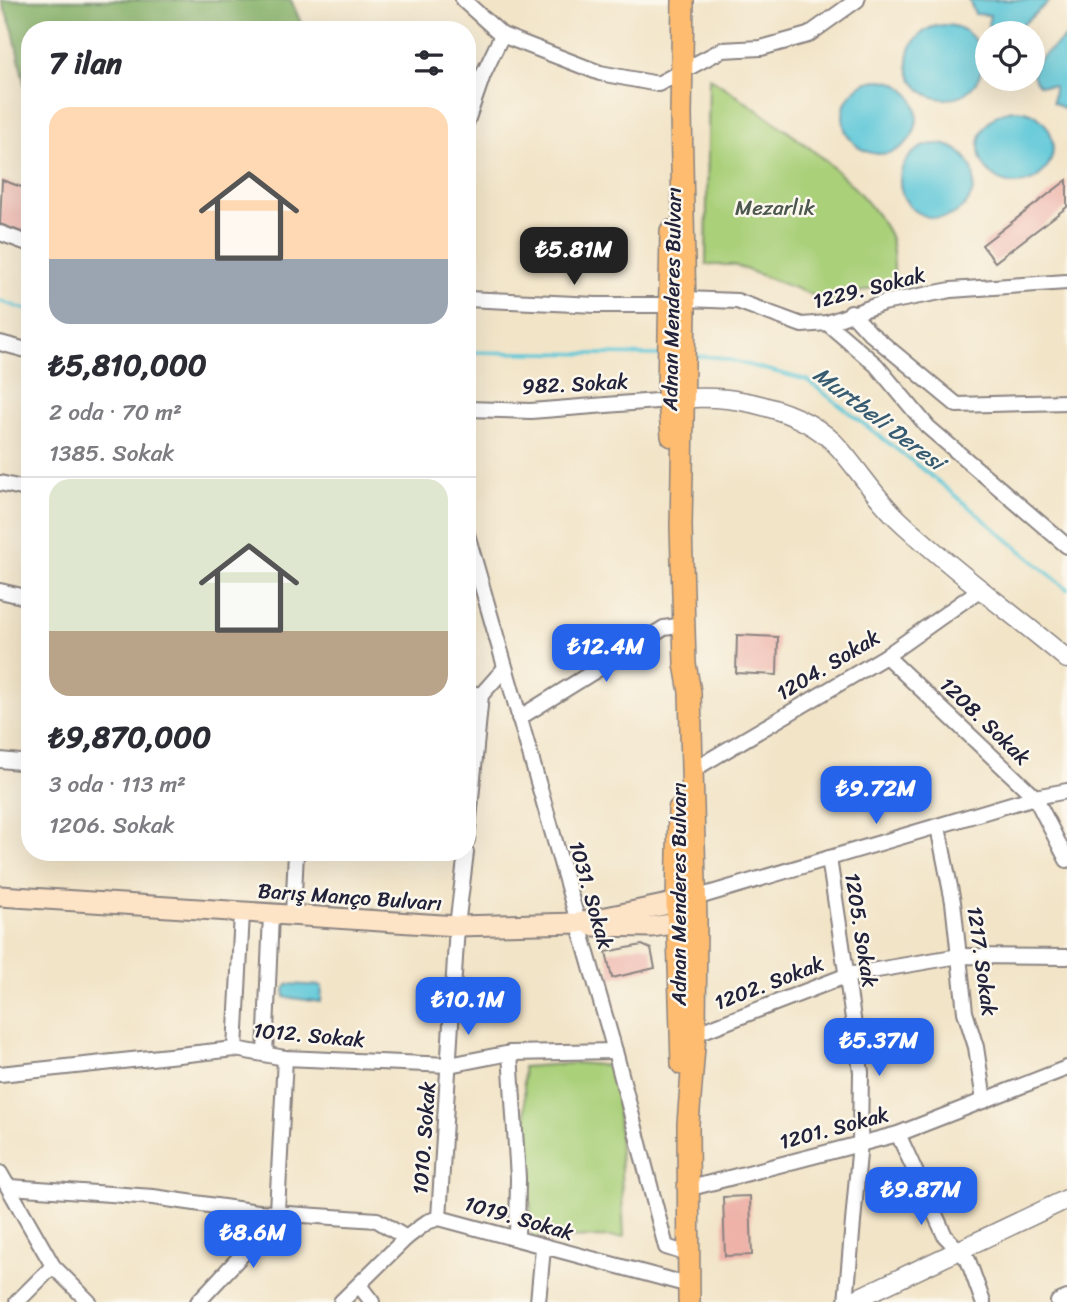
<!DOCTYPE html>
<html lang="tr">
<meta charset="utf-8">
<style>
:root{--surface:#fff;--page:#f7f7f7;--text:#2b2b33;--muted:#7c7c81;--line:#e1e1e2;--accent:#2563eb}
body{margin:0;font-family:Sriracha,sans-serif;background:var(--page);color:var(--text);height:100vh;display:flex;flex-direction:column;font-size:26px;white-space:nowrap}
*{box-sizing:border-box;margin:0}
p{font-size:23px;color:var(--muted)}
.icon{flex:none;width:38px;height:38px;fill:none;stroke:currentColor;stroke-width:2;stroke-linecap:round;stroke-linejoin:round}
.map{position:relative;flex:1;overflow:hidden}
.side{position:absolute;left:21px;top:21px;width:455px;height:840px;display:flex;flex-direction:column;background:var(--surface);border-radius:28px;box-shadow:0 7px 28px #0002}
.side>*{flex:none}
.fabs{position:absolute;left:975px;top:21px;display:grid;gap:14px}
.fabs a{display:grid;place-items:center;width:70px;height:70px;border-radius:50%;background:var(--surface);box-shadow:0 7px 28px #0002;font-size:35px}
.price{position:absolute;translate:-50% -60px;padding:0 16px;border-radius:14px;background:var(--accent);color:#fff;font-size:23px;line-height:46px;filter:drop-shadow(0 2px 4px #0008)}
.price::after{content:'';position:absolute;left:50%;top:42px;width:21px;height:16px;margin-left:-10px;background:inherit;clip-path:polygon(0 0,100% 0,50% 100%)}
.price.on{background:#222;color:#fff}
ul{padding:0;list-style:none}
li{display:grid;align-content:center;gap:14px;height:371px;padding:0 28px}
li+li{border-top:2px solid var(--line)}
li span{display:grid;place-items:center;height:217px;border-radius:21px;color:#555}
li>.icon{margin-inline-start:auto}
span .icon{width:126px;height:126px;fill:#fffc;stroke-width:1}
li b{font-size:30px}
h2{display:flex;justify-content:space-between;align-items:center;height:84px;padding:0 28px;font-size:30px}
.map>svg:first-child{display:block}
</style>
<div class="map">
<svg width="1067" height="1302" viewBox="0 0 1067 1302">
<rect width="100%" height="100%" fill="#fbf7ec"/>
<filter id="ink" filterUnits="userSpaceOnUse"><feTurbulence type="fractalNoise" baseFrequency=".0143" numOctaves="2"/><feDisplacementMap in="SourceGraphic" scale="14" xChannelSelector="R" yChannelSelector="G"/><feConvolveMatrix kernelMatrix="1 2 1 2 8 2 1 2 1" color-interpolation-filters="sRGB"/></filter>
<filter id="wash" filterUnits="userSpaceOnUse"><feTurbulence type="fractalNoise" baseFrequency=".00686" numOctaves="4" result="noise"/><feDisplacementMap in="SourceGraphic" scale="28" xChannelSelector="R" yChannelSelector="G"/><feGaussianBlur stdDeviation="1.57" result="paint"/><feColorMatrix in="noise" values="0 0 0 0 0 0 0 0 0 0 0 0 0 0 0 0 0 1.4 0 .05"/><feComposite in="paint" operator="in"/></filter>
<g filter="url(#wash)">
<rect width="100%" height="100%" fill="#f2e4c7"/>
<g fill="#aad07a" stroke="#66795a" stroke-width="2">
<path d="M709,77C766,116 855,171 888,232C895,244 893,267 895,280L831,302L734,265H706Z"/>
<path d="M578,1063L610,1066L617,1087L624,1237L532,1238L523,1067Z"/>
</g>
<path fill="#87b26a" stroke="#546a52" stroke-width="2" d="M1,0H291L304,30H30V93L25,87L13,30Z"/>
<g fill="#5dc7d8" stroke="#40748a" stroke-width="2">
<path d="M969,0H1051L1013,33H992L988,25L990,15L975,14Z"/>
<circle cx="945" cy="62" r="37"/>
<path d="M1067,36V109H1065L1053,102L1054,86L1039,85C1020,66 1054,48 1067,36Z"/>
<circle cx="880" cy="117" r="37"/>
<circle cx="1016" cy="147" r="37"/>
<circle cx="937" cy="181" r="37"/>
<path d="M288,984L322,986L321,1002L285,997L284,989Z"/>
</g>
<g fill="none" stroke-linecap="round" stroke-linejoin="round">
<g stroke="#5dc7d8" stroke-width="3.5">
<path d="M0,301L30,311"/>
<path d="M467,352L662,355"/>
<path d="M691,356L717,357L807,380L939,482L1067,589"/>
</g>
</g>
<g id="blocks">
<g fill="#eeb2a9">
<path d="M2,180L30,190V235L0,224Z"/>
<path d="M1067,180V207L995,262L982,245Z"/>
<path d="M737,635L778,637L777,675L736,673Z"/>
<path d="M642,945L651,949L655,968L612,978L606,952Z"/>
<path d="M750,1196L752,1255L725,1256L723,1197Z"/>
</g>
</g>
</g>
<g filter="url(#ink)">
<use href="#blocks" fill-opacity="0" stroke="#8a8381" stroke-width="2"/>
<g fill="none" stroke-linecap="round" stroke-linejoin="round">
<defs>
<g id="minor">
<path d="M463,0L502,35L600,73L658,84L722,50L761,48L808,35L857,0"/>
<path d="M467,121L483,75L502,35"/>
<path d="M0,233L30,244"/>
<path d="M467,299L596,305H668L685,299L737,301L802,325L827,323L883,303L951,290L1067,282"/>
<path d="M851,312L870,333L957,405L1067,402"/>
<path d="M827,323L876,365L928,427L1067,546"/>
<path d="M0,343L30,351"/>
<path d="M467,409L531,411L669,400"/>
<path d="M0,483L30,490"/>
<path d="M467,534L615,1051L666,1247L688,1254"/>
<path d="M0,591L30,598"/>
<path d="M886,656L1035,797L1067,860"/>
<path d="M467,692L481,695"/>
<path d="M519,718L664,628L684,625"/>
<path d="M0,760L30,763"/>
<path d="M691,771L886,656L982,588"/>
<path d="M938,827L953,902L965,1012L976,1047L984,1101"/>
<path d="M467,840L481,695L505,668"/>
<path d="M829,858L861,1072L860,1142L846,1302"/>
<path d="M695,898L1035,797L1067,791"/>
<path d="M293,915L296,852"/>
<path d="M695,1034L848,975L959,956L1067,957"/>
<path d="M235,1049L242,913"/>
<path d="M510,1053L518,1178L517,1238"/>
<path d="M265,1054L271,915"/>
<path d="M0,1074L235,1049L285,1058L449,1065L510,1053L615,1051"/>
<path d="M898,1134L945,1236L968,1260L983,1302"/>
<path d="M0,1173L53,1266L89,1302"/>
<path d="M10,1187L153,1197L258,1212L377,1220L406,1238L427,1222L439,1218L689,1285"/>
<path d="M687,1189L898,1134L1067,1068"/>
<path d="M277,1211L285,1058"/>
<path d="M439,1218L457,926L466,852"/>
<path d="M359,1285L372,1302"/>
<path d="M17,1302L53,1266"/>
<path d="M198,1302L252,1244L258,1212"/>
<path d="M341,1302L406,1238"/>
<path d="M538,1302L543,1248"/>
<path d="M1058,1302L1067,1298"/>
</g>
<g id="tertiary">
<path d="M672,400C724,391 805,408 840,449C860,472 876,498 898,519C951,569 1011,612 1067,659"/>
<path d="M850,1302L1067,1199"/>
</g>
<g id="secondary">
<path d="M0,896L457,926L578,923L692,899"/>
<path d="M592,926L652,927L691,921"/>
</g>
<g id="primary">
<path d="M683,0L681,114L685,311L681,526L685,664L690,692L696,920L695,1034L688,1124L689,1302"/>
<path d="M671,231L668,389L672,436"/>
<path d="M679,809L677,902L682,1064"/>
</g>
</defs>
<use href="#minor" stroke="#8a8381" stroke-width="18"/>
<use href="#tertiary" stroke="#8a8381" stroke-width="21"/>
<use href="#secondary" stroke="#8a8381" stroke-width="23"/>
<use href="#primary" stroke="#8a8381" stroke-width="24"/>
<use href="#minor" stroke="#fff" stroke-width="14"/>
<use href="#tertiary" stroke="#fff" stroke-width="18"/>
<use href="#secondary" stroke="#fee4c6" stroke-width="19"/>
<use href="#primary" stroke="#fdbc70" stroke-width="21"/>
</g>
</g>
<g text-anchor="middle" stroke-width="5" stroke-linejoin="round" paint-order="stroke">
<g font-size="21" fill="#4b564e" stroke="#fbf7ec">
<text x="775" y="215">Mezarlık</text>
</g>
<g font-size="21" fill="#22223b" stroke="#fbf7ec">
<text transform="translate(869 288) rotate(-14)" y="7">1229. Sokak</text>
<text transform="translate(672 299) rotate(-89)" y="7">Adnan Menderes Bulvarı</text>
<text transform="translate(575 384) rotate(-3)" y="7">982. Sokak</text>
<text transform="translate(828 665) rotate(-31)" y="7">1204. Sokak</text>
<text transform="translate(985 721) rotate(44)" y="7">1208. Sokak</text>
<text transform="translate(679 894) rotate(-90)" y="7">Adnan Menderes Bulvarı</text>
<text transform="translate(591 895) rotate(74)" y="7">1031. Sokak</text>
<text transform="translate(350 897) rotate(4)" y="7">Barış Manço Bulvarı</text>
<text transform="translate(861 930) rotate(81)" y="7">1205. Sokak</text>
<text transform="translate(982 961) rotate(82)" y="7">1217. Sokak</text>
<text transform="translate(769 983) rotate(-21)" y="7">1202. Sokak</text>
<text transform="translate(309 1035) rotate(5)" y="7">1012. Sokak</text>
<text transform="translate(834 1128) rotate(-15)" y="7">1201. Sokak</text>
<text transform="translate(424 1138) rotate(-86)" y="7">1010. Sokak</text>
<text transform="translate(519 1218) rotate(16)" y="7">1019. Sokak</text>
</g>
<g font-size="23" font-style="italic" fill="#375c72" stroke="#fbf7ec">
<text transform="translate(879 418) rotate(37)" y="8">Murtbeli Deresi</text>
</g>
</g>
</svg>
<div class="fabs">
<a><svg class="icon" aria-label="locate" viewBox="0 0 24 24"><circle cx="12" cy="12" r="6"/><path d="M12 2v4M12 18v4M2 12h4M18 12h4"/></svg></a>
</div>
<b class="price on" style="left:574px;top:287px">₺5.81M</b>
<b class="price" style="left:606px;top:684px">₺12.4M</b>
<b class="price" style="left:876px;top:826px">₺9.72M</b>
<b class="price" style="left:468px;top:1037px">₺10.1M</b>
<b class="price" style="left:879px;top:1078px">₺5.37M</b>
<b class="price" style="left:921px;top:1227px">₺9.87M</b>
<b class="price" style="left:253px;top:1270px">₺8.6M</b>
<section class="side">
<h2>7 ilan<svg class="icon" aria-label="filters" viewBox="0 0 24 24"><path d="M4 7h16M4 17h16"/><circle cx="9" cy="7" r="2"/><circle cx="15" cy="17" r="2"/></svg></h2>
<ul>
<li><span style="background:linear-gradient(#ffd9b3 70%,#9aa5b1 0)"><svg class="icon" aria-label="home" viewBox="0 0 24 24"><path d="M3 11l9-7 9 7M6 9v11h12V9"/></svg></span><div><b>₺5,810,000</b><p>2 oda · 70 m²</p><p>1385. Sokak</p></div></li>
<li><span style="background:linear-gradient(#dfe7d0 70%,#b9a48a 0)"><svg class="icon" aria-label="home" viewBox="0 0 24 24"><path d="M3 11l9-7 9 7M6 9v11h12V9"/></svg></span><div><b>₺9,870,000</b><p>3 oda · 113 m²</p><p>1206. Sokak</p></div></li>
</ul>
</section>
</div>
